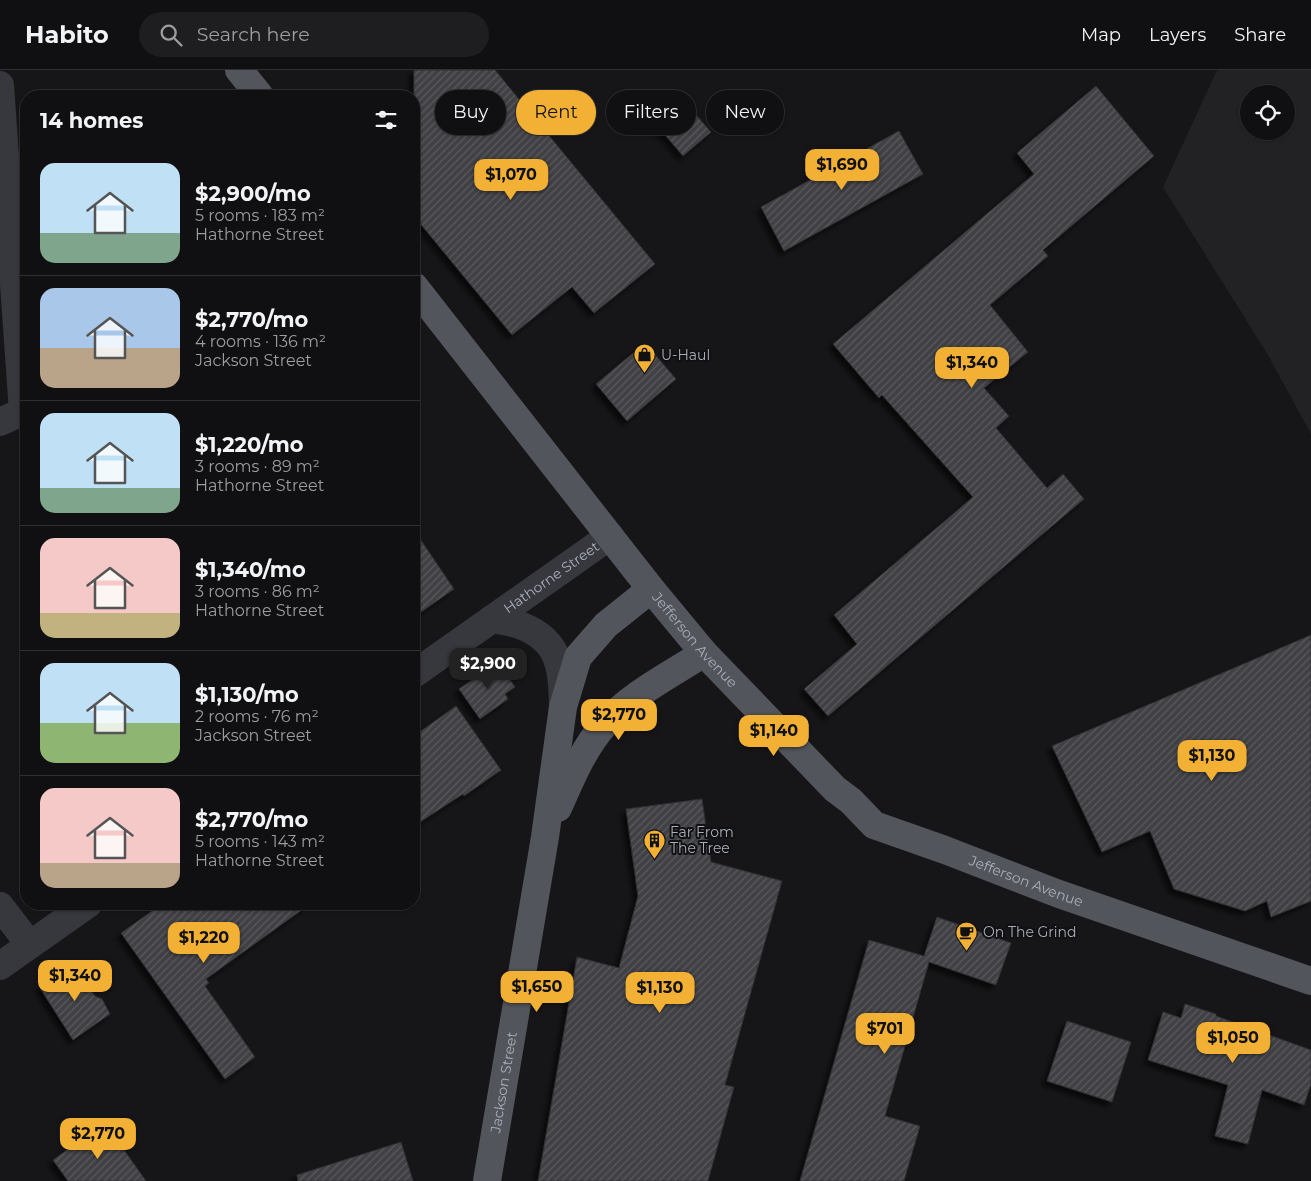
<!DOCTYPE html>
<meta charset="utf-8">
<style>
:root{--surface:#101012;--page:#1e1e20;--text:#f1f3f6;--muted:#9c9d9f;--line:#303032;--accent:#f2b134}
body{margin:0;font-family:Montserrat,sans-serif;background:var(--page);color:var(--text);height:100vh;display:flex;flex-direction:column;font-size:19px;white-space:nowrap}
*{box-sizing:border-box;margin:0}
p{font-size:16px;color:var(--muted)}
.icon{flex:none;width:28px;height:28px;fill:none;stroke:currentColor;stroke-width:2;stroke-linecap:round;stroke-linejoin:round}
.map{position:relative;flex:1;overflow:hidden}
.details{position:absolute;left:20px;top:20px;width:400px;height:820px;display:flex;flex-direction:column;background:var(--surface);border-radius:20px;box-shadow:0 1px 4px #0004,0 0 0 1px var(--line)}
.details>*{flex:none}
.hud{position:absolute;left:435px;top:20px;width:475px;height:45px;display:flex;gap:10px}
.buttons{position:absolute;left:1240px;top:15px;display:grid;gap:10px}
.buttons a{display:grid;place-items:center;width:55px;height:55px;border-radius:50%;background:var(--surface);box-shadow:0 1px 4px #0004,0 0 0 1px var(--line);font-size:25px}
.price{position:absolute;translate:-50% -42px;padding:0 11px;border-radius:10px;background:var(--accent);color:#111;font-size:16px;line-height:32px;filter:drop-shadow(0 1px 2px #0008)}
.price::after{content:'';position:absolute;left:50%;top:30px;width:15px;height:11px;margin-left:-8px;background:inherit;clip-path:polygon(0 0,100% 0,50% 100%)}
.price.active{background:#222;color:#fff}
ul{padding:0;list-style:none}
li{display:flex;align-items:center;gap:15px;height:125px;padding:0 20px}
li+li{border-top:1px solid var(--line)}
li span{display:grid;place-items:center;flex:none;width:140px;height:100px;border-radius:15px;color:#555}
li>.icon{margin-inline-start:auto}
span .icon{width:60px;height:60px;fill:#fffc;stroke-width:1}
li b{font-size:21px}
h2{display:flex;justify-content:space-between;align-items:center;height:60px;padding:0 20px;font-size:21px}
.chip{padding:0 18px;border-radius:22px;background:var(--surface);box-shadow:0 1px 4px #0004,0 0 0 1px var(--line);font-size:18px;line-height:45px}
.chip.active{background:var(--accent);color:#111}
header{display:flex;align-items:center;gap:30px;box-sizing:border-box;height:70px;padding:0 25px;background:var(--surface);border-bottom:1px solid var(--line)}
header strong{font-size:24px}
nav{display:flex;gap:28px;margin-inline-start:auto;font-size:18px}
.search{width:350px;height:45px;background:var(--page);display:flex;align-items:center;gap:12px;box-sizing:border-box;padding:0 18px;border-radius:28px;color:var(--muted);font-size:19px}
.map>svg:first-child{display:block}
</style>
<header>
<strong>Habito</strong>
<div class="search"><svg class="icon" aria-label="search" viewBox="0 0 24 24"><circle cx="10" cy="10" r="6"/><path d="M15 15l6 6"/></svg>Search here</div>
<nav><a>Map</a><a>Layers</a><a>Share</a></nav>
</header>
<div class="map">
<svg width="1311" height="1111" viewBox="0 0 1311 1111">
<defs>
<pattern id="building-hatch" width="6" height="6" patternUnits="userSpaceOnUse" patternTransform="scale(1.25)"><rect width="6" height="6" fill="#404145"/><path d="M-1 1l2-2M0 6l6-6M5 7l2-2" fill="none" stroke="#595a5e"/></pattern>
<filter id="shadow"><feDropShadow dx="-4.5" dy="4.5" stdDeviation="2.5" flood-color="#0009"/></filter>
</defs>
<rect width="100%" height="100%" fill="#161618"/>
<path fill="#222225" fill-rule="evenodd" d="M1217,0H1311V364L1268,285L1163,117ZM1249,24H1286V61H1249Z"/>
<g fill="url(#building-hatch)" stroke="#303034" filter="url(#shadow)">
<path d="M414,0H495L655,194L594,243L572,217L512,265L414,146Z"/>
<path d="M1096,16L1154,86L1043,180L1048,186L990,235L1028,282L984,318L1009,346L996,358L1047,418L1063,404L1084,429L828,646L804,619L857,574L834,545L973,427L882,325L879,328L833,274L1034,104L1017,83Z"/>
<path d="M681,28L711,62L683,86L654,52Z"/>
<path d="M899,61L923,104L784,181L761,137Z"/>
<path d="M645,273L676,309L627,351L596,314Z"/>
<path d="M414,460L454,519L414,547Z"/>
<path d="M1311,565V831L1271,847L1267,831L1245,841L1174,819L1150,761L1102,782L1052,676Z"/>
<path d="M498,592L515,617L505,624L508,629L480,649L459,619Z"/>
<path d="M456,636L501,700L464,726L463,724L414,756V666Z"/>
<path d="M702,729L711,792L782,811L725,1015L734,1017L708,1111H538L577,887L619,898L638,826L626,739Z"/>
<path d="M162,834H310L206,909L209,913L205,916L255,987L225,1009L121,863Z"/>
<path d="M937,847L1011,873L996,915L929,892L885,1046L920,1056L904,1111H800L869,870L924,886Z"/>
<path d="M74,895L95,926L102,929L110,944L73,970L40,918Z"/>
<path d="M1185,934L1216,944V946L1311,980V1014L1304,1035L1262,1020L1248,1074L1215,1066L1228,1015L1148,990L1163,942L1181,948Z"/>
<path d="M1067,951L1131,972L1112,1032L1047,1011Z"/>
<path d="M105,1053L146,1111H68L53,1090Z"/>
<path d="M401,1072L413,1111H298L297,1105Z"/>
</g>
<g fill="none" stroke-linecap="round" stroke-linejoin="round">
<g stroke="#37383d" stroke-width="28">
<path d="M0,15L23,342"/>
<path d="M0,352L26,340"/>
<path d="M492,549C502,551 513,552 522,556C561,571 562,600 563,636"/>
<path id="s1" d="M414,604L610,466"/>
<path d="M0,836L30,875"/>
<path d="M0,896L88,834"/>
</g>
<g stroke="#53555c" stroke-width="28">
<path d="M239,0L260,26"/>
<path id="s2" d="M414,216L651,519L704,583L835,719L851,731L874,755L945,780L1059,824L1311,911"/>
<path d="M558,738C571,709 583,679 604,655C631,624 670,605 704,583"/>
<path id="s3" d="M487,1111L545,767L563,637L578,587L606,555L651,519"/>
</g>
</g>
<defs>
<symbol id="shop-pin" viewBox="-11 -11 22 30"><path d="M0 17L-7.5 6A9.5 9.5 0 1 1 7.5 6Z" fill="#f2b134" stroke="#111113"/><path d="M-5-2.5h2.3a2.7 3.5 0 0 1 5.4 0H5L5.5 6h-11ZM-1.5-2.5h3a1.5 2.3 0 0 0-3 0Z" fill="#111"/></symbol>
<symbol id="building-pin" viewBox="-11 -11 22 30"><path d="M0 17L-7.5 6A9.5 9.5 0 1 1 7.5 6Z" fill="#f2b134" stroke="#111113"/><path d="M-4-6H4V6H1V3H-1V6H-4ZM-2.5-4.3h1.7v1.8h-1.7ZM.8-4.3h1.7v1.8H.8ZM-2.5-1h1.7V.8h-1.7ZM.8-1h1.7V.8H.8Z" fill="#111"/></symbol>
<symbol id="cafe-pin" viewBox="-11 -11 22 30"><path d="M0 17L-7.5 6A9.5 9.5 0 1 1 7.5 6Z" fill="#f2b134" stroke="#111113"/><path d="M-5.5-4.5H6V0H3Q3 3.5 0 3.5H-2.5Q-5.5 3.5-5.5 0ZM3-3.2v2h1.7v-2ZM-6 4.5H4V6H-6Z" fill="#111"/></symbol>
</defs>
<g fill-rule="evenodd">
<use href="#shop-pin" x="632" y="272" width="25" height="34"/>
<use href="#building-pin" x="642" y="758" width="25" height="34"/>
<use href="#cafe-pin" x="954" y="850" width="25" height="34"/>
</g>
<g text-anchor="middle" stroke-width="4" stroke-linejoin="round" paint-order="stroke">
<g font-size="14" fill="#a8adb8" stroke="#111113" text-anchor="start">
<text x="661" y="290">U-Haul</text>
<text x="670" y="767">Far From<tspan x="670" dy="16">The Tree</tspan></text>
<text x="983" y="867">On The Grind</text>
</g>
<g font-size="14" fill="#a8adb8" stroke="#111113">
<text dy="5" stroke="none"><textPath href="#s1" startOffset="168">Hathorne Street</textPath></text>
<text dy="5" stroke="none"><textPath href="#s2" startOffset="452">Jefferson Avenue</textPath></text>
<text dy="5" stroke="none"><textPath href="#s2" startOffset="872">Jefferson Avenue</textPath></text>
<text dy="5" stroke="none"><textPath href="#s3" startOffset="100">Jackson Street</textPath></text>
</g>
</g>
</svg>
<div class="buttons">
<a><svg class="icon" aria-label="locate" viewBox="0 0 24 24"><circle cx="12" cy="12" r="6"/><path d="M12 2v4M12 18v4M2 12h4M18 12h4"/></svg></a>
</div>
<b class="price" style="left:842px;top:121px">$1,690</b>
<b class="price" style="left:511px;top:131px">$1,070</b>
<b class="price" style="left:972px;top:319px">$1,340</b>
<b class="price active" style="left:488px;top:620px">$2,900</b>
<b class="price" style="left:619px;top:671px">$2,770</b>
<b class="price" style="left:774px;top:687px">$1,140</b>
<b class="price" style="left:1212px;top:712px">$1,130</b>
<b class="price" style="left:204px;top:894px">$1,220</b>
<b class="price" style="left:75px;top:932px">$1,340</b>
<b class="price" style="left:537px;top:943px">$1,650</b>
<b class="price" style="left:660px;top:944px">$1,130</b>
<b class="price" style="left:885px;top:985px">$701</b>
<b class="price" style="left:1233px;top:994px">$1,050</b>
<b class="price" style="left:98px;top:1090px">$2,770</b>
<div class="hud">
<a class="chip">Buy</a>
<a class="chip active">Rent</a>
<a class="chip">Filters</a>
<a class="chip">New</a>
</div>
<section class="details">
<h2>14 homes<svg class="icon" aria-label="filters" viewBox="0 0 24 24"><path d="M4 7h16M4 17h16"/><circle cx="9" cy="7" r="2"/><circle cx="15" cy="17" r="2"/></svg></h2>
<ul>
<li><span style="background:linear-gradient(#bfe0f5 70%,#7fa58c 0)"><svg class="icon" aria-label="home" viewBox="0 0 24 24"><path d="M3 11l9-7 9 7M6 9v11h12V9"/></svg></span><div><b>$2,900/mo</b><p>5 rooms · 183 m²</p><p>Hathorne Street</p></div></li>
<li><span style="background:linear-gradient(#a9c7e8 60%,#b9a48a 0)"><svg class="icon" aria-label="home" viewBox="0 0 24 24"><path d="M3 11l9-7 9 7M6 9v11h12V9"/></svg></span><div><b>$2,770/mo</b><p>4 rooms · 136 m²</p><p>Jackson Street</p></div></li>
<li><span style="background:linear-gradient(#bfe0f5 75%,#7fa58c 0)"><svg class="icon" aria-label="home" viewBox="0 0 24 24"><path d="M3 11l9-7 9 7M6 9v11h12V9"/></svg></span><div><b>$1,220/mo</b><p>3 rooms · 89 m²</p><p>Hathorne Street</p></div></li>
<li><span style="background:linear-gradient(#f6c9c9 75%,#c2b280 0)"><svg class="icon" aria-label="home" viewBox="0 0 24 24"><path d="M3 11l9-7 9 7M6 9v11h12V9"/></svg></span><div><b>$1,340/mo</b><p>3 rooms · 86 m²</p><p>Hathorne Street</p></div></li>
<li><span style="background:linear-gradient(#bfe0f5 60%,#8fb573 0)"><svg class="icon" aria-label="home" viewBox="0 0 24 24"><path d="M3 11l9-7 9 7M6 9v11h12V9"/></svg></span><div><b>$1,130/mo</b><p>2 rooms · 76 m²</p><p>Jackson Street</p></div></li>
<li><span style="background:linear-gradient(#f6c9c9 75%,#b9a48a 0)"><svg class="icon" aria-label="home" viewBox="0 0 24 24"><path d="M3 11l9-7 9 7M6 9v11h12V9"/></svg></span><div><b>$2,770/mo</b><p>5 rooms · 143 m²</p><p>Hathorne Street</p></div></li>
</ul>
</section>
</div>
